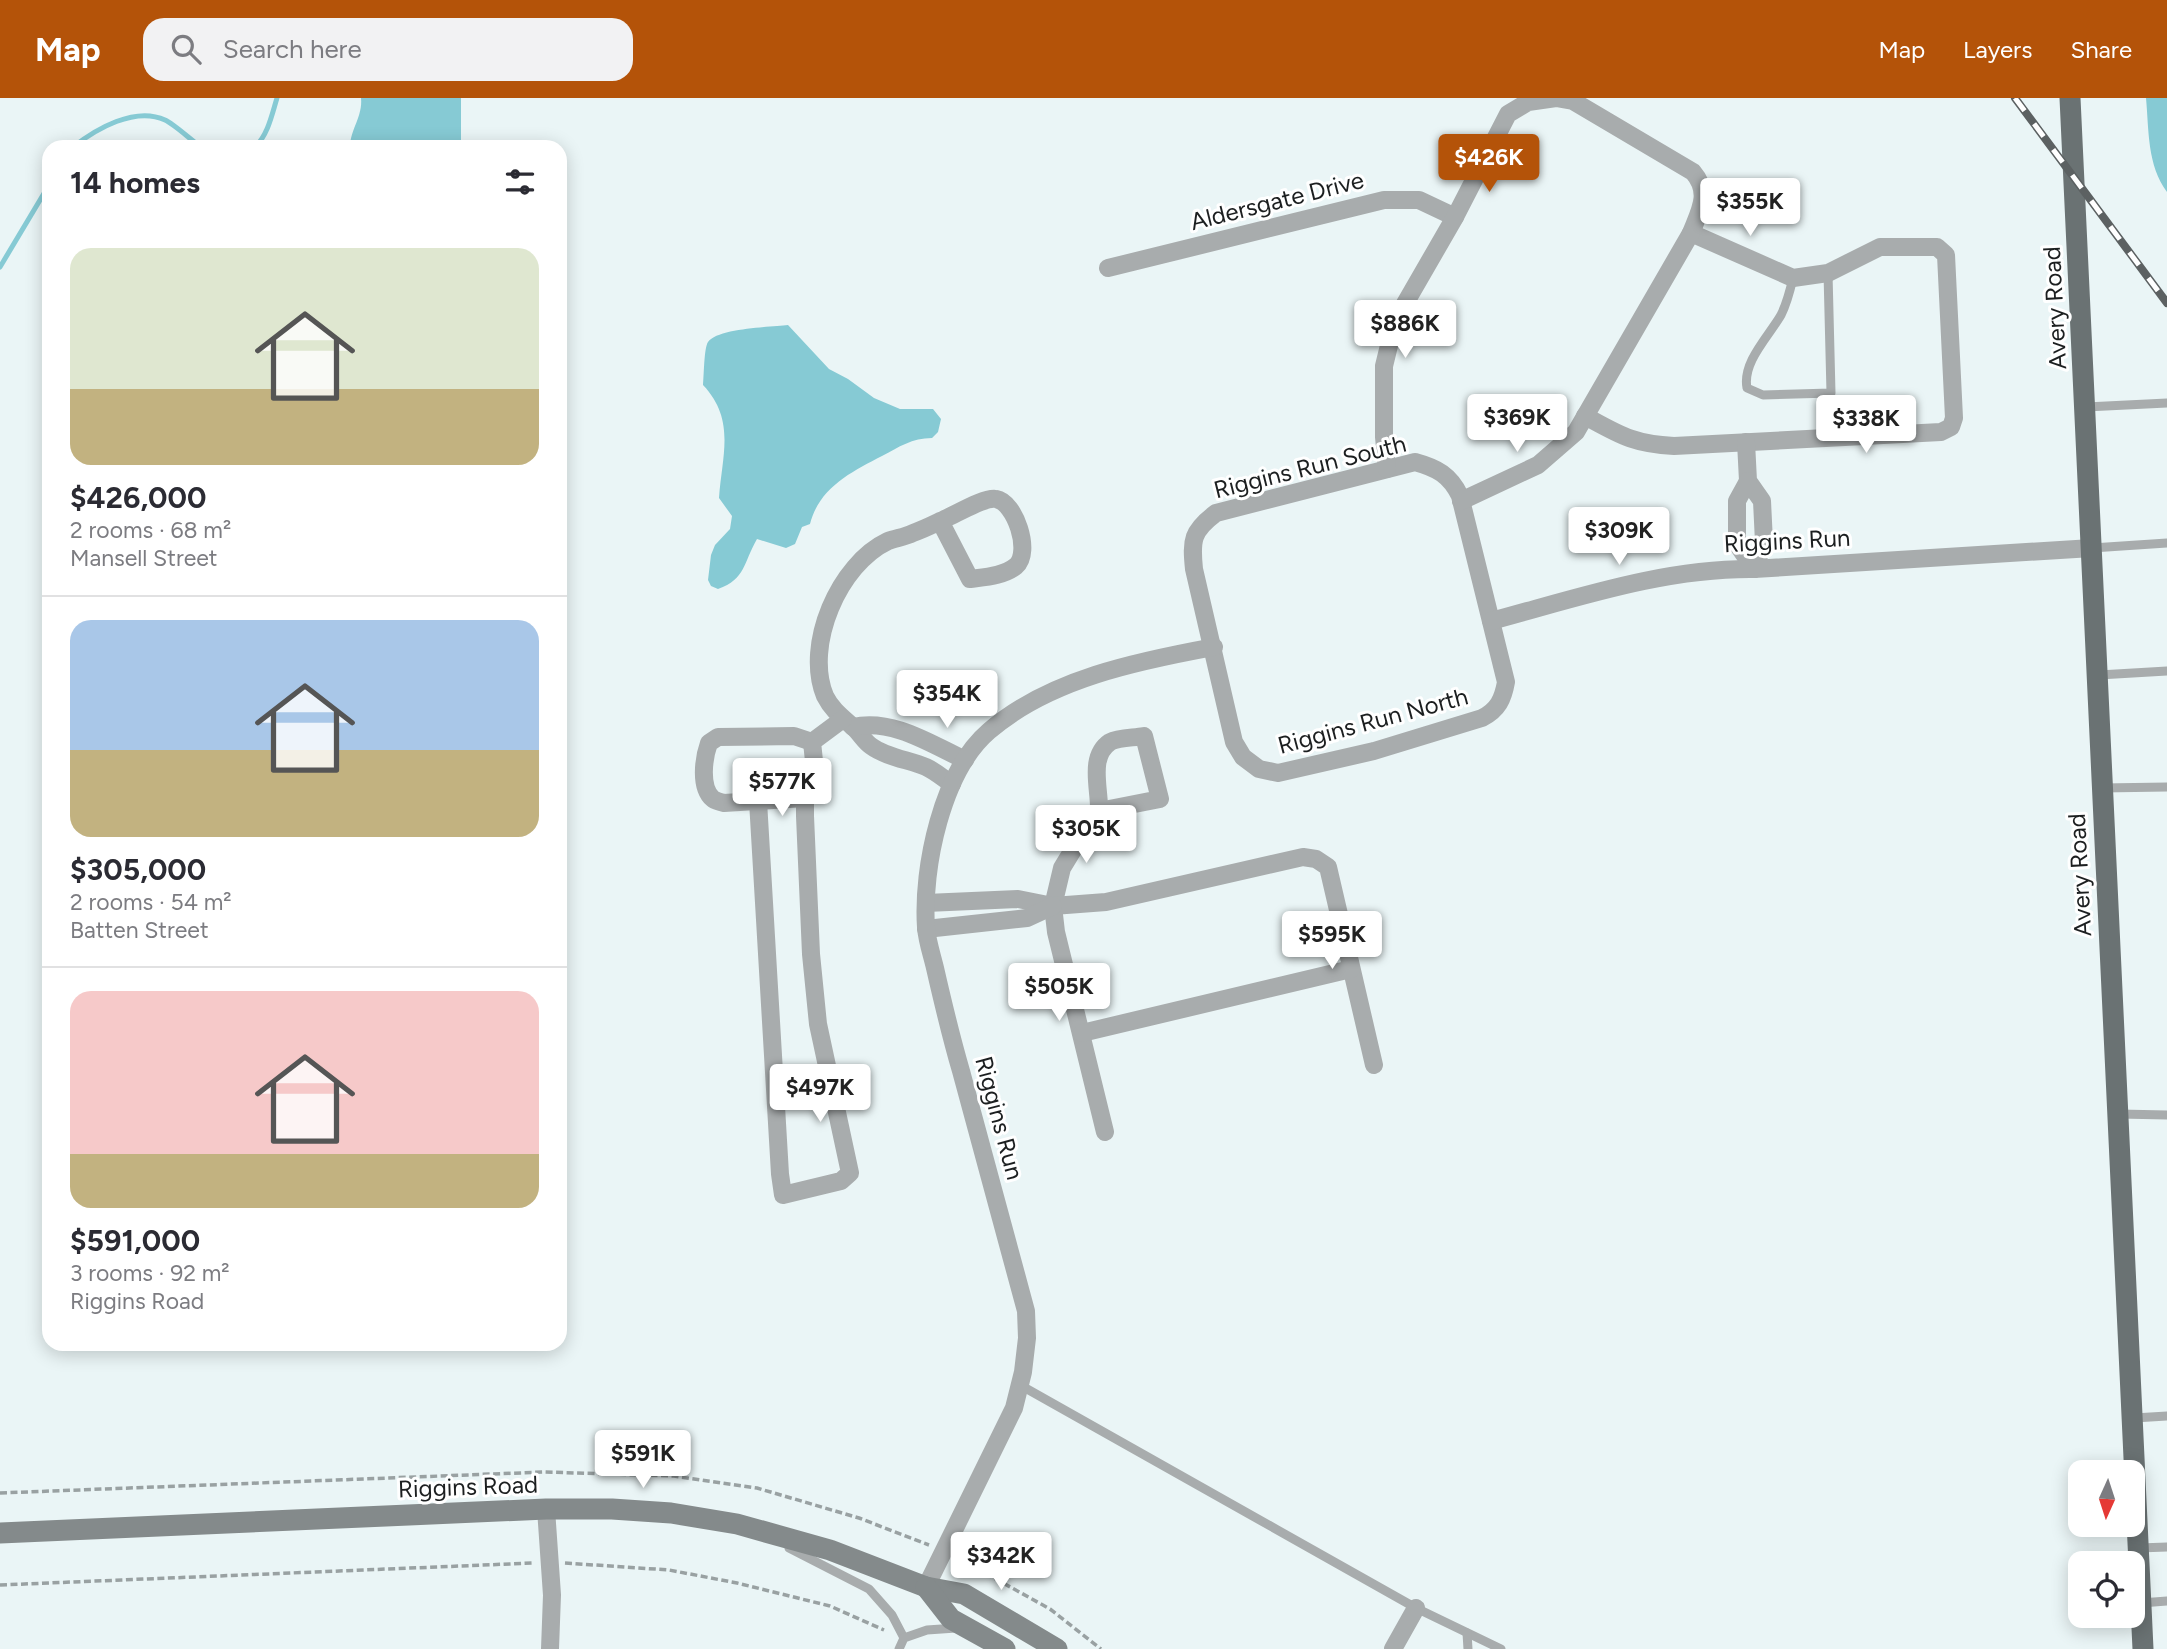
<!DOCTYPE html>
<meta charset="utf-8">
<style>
:root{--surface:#fff;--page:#f2f2f3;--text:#2b2b33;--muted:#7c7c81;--line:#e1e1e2;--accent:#b45309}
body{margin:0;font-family:Figtree,sans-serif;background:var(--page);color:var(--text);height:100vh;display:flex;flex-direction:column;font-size:26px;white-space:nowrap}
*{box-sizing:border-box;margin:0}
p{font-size:23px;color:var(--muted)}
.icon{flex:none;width:38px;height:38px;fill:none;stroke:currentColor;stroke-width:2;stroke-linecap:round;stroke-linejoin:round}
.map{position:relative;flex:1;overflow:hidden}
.details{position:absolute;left:42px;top:42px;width:525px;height:1211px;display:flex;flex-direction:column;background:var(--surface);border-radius:21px;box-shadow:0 4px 18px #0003}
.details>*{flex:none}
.needle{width:46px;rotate:183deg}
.fabs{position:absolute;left:2068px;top:1362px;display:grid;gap:14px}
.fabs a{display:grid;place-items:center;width:77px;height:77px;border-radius:14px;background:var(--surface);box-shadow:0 4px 18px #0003;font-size:35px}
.price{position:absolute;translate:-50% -60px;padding:0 16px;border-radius:7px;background:#fff;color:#222;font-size:23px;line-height:46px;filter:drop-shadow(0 2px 4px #0008)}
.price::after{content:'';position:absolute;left:50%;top:42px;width:21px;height:16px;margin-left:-10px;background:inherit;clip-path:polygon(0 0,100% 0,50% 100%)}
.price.current{background:var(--accent);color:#fff}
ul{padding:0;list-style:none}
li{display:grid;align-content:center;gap:14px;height:371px;padding:0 28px}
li+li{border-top:2px solid var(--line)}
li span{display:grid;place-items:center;height:217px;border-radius:21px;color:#555}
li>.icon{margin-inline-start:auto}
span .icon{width:126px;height:126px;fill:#fffc;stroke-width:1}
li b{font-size:30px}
h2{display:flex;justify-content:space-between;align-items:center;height:84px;padding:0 28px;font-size:30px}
header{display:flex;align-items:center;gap:42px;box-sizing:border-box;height:98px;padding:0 35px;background:var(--accent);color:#fff}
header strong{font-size:33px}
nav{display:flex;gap:38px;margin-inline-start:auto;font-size:24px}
.search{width:490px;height:63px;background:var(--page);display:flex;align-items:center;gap:18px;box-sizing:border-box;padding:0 24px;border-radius:21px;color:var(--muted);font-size:26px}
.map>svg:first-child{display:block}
</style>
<header>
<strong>Map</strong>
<div class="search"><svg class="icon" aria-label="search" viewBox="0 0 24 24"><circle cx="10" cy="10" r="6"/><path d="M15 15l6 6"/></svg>Search here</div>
<nav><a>Map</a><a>Layers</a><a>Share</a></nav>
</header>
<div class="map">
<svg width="2167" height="1551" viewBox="0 0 2167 1551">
<rect width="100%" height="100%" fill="#eaf5f6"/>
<g fill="#86cad4">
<path d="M361,0H461V49H350C350,32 363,18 361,0Z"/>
<path d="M2146,0H2167V94C2147,67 2149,32 2146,0Z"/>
<path d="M788,227L829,271L848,281L874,300L900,311H933L941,321L938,334L932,340C912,340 899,349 882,358C851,374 819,390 810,426L802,429L795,446L786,450L757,441C743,465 746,481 718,491L711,488L708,482L711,457L715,447L730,431L732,418L719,400C722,357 736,322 703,287C704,277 704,250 708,244C718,230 772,229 788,227Z"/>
</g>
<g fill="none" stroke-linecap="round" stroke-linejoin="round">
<g stroke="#86cad4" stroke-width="5">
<path d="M73,49C96,31 135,8 165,22C174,26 191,42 201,49"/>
<path d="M255,49C268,37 272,16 277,0"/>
<path d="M0,169L49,87"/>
</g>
<g stroke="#99a1a2" stroke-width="3.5" stroke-dasharray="7 3.5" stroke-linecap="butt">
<path d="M0,1395L544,1374L674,1378L757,1390L859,1420L929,1447"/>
<path d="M958,1460L1050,1511L1101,1551"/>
<path d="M565,1465L669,1472L737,1485L830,1508L884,1532"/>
<path d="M0,1487L533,1465"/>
</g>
<g stroke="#a8acad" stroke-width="9">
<path d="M1793,180C1790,193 1787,205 1781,217C1769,238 1742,264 1747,290L1763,297L1831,295L1828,175"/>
<path d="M2086,309L2167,305"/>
<path d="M2092,450L2167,445"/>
<path d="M2099,577L2167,573"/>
<path d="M2102,690L2167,689"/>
<path d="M2119,1016L2167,1017"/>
<path d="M1020,1287L1416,1510L1501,1551"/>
<path d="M2134,1320L2167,1318"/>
<path d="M789,1450L869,1491L892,1517L904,1540"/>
<path d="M2139,1450L2167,1449"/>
<path d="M2141,1505L2167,1503"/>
<path d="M1467,1535L1468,1551"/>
<path d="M899,1551L904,1540L927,1532L956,1530"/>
</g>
<g stroke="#a8acad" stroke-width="18">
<path d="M1108,170L1384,102H1419L1455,119"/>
<path d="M1585,318C1620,337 1633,346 1674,348L1941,334L1951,329L1954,320L1946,157L1937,149H1880L1828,175L1793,180L1691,135"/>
<path d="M1746,344L1748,383L1762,403L1764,444L1754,471"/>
<path d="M1415,364C1437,370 1450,377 1460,398L1506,584C1503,601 1498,612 1482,620L1374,653L1278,675L1259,671L1243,659L1234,644L1194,471C1191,442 1192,433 1216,415Z"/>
<path d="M1387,371L1384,339V268L1395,223L1455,119L1508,16L1528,4L1556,0L1573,3L1693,74C1711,95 1700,112 1691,135L1576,334L1538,367L1461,403"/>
<path d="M1748,383L1737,403V446L1754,471"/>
<path d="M940,423L970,481C985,479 1004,478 1016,468C1032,454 1015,404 996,401C985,399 958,415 947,420C936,425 925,431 913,435C905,439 896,440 888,443C839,466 804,547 825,598C832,612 842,619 853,629C860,635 864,643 871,648C886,659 909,662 926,669C935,673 944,681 952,686"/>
<path d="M1491,523C1577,500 1664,470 1754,471L2092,450"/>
<path d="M853,629C892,620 931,646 965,662"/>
<path d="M805,700L724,705C720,704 716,703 713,701C699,689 704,659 709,645L718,639L794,638L812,644"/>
<path d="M758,703L780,1076L783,1097L841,1083L850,1075L818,926L811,856L805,718V700L812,686L814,663L812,644L843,621"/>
<path d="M1099,713C1100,691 1088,659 1110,644C1119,639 1134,640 1144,638L1160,701L1099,713L1090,724L1062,770L1053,808L1056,834L1105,1034"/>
<path d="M926,805L1018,801L1053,808L1106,804L1303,759L1316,761L1328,769L1374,967"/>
<path d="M926,831L1027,820L1053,808"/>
<path d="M1082,935L1351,871"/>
<path d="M546,1411L552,1497L550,1551"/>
<path d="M926,1489L1014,1310L1023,1274L1027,1240L1026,1213C1004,1133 983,1053 961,973C951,939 943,905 935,870C932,857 927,843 926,829C922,770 942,673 989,633C1049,581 1138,563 1214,549"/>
<path d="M1393,1551L1416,1510"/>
</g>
<g stroke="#848a8b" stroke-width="21">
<path d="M0,1435L546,1411H612L671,1415L737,1426L830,1452L926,1489L964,1496L1057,1551"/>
<path d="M926,1489L951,1521L1005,1551"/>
</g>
<path stroke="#6a7273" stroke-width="21" d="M2070,0L2143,1551"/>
<defs>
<path id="rail" d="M2015,0L2167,205"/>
</defs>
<use href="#rail" stroke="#5c6162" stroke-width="8"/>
<use href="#rail" stroke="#fff" stroke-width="5" stroke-dasharray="16" stroke-linecap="butt"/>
</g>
<g text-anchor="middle" stroke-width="6" stroke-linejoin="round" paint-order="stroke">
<g font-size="24" fill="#1c1f20" stroke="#fff">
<text transform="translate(1277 103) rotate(-14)" y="8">Aldersgate Drive</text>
<text transform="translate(2055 210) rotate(-93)" y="8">Avery Road</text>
<text transform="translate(1310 369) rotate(-14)" y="8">Riggins Run South</text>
<text transform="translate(1787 443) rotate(-3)" y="8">Riggins Run</text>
<text transform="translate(1373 623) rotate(-15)" y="8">Riggins Run North</text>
<text transform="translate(2080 777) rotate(-93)" y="8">Avery Road</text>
<text transform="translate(999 1020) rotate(75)" y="8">Riggins Run</text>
<text transform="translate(468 1389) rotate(-2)" y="8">Riggins Road</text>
</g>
</g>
</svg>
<div class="fabs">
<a><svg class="needle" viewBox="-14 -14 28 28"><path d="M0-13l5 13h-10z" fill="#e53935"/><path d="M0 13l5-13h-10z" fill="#7c7c81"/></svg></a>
<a><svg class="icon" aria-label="locate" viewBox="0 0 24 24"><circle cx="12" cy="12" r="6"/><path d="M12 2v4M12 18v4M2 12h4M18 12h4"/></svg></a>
</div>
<b class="price current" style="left:1489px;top:96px">$426K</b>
<b class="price" style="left:1750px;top:140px">$355K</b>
<b class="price" style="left:1405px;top:262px">$886K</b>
<b class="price" style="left:1517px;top:356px">$369K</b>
<b class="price" style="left:1866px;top:357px">$338K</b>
<b class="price" style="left:1619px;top:469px">$309K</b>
<b class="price" style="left:947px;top:632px">$354K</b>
<b class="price" style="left:782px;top:720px">$577K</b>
<b class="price" style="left:1086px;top:767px">$305K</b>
<b class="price" style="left:1332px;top:873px">$595K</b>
<b class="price" style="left:1059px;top:925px">$505K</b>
<b class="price" style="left:820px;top:1026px">$497K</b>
<b class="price" style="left:643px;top:1392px">$591K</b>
<b class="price" style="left:1001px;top:1494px">$342K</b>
<section class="details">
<h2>14 homes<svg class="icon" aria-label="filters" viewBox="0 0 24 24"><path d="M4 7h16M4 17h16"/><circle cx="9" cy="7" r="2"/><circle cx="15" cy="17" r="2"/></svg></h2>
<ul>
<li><span style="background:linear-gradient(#dfe7d0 65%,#c2b280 0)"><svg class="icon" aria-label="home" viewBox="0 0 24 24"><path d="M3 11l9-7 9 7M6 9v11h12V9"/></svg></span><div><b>$426,000</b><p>2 rooms · 68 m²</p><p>Mansell Street</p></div></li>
<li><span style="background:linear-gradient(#a9c7e8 60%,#c2b280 0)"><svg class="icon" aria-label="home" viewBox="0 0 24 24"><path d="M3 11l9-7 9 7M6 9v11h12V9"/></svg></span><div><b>$305,000</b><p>2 rooms · 54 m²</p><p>Batten Street</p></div></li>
<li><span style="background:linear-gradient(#f6c9c9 75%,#c2b280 0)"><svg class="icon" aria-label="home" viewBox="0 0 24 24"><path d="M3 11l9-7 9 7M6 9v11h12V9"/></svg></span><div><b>$591,000</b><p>3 rooms · 92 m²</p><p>Riggins Road</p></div></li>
</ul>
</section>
</div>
